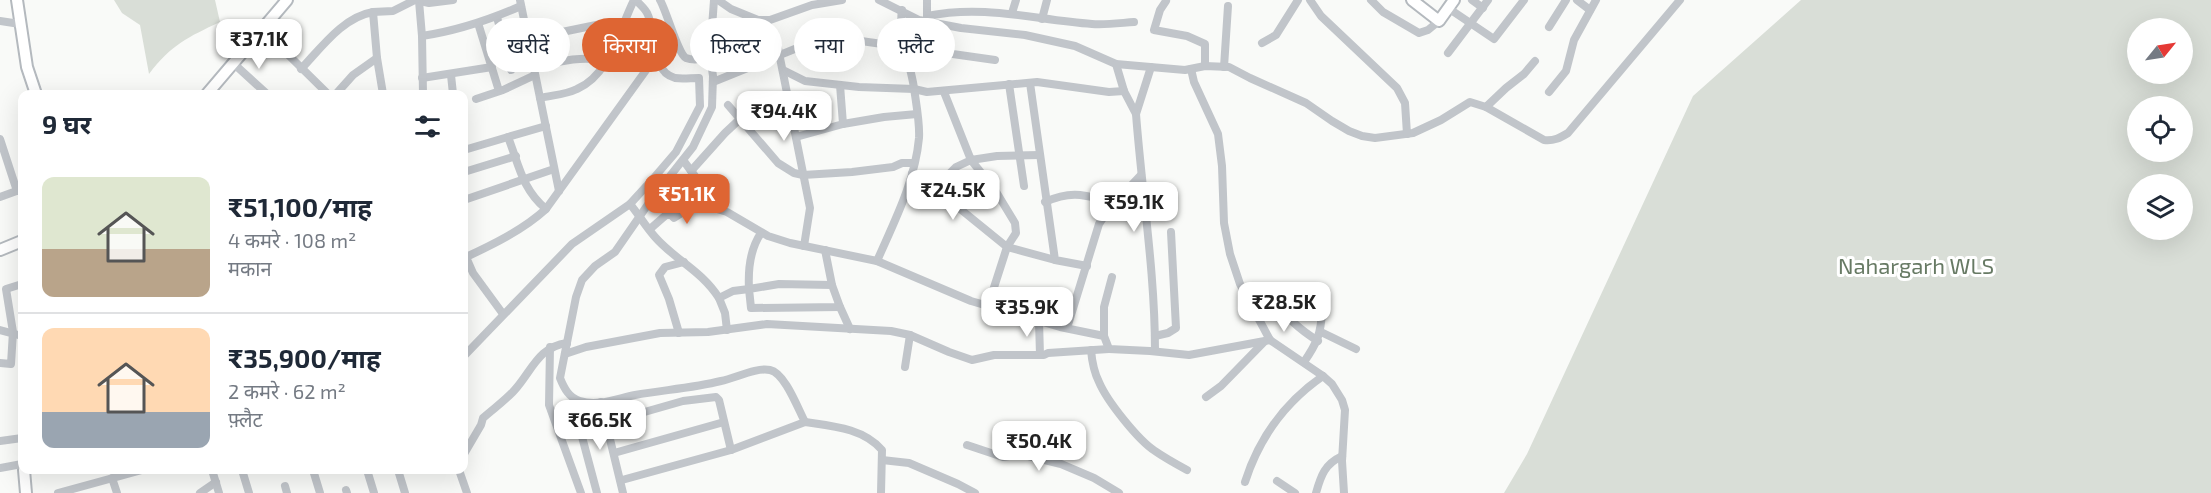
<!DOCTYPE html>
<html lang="hi">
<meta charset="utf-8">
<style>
:root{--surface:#fff;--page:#f2f2f3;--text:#1f2937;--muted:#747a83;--line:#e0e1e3;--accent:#de6533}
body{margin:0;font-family:"Exo 2","Noto Sans Devanagari",sans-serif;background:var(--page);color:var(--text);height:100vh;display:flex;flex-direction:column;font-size:22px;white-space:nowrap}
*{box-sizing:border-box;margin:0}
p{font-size:20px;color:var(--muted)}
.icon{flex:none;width:33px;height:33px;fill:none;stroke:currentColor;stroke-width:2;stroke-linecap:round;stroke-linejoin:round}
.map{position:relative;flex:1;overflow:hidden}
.sheet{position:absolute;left:18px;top:90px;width:450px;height:384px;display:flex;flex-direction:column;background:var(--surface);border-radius:12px;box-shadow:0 6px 24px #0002}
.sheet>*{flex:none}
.hud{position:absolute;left:486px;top:18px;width:570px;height:54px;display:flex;gap:12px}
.needle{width:39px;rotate:60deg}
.buttons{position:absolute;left:2127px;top:18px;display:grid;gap:12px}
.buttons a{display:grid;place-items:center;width:66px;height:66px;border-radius:50%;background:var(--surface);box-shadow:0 6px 24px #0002;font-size:30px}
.price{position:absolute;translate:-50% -51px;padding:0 14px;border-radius:12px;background:#fff;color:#222;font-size:20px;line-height:39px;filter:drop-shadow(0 2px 3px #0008)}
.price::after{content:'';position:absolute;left:50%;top:36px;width:18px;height:14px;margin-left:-9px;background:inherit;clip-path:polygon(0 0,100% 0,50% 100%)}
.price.on{background:var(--accent);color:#fff}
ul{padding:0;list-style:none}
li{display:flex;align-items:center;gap:18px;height:150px;padding:0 24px}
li+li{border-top:2px solid var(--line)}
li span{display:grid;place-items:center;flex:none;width:168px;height:120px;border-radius:12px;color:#555}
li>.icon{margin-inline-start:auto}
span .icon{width:72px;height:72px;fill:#fffc;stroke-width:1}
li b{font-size:26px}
h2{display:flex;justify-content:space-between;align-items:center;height:72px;padding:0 24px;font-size:26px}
.tag{padding:0 21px;border-radius:27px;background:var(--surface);box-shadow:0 6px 24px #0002;font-size:21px;line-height:54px}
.tag.on{background:var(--accent);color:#fff}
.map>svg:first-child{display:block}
</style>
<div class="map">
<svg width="2211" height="493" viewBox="0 0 2211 493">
<rect width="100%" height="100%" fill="#f9faf8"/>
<g fill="#d9ded7" fill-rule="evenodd">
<path d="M114,0H215L220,22C188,37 171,45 149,74L140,25L122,13Z"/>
<path d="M1801,0H2211V493H1504L1527,454L1693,96ZM2182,28V74H2138V28ZM2182,106V152H2138V106ZM2138,184H2182V230H2138Z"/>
</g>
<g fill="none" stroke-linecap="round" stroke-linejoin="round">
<defs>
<g id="secondary">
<path d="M17,0L27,67L36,94"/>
<path d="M1412,0L1439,21L1454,0"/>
<path d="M207,94L287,0"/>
<path d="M0,250L22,241"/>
<path d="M24,470L26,493"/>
</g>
</defs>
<use href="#secondary" stroke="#b4b9be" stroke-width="14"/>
<g stroke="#c1c5ca" stroke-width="8">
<path d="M416,0L429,3L453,0"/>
<path d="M520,0L559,191"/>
<path d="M660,0C667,12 678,54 686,58C694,61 703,59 710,57"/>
<path d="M718,0L731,9L758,20H770L812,5L842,0"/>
<path d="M879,0L919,20L961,28L1025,35L1075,46L1116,64L1185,70L1205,66L1229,67L1250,78L1306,103L1332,121L1349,131L1362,136L1375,138L1413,133L1441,120L1470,102L1486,107L1506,88L1524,74L1535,61"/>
<path d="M1310,0L1321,16L1397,88L1405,103L1407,134"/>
<path d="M1371,0L1383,12L1419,33L1428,30L1439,21"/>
<path d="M1472,0L1483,8"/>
<path d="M1577,0L1590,10"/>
<path d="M419,1L422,36"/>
<path d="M1166,1L1160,10L1154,30L1187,36L1205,44V66"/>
<path d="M1448,8L1494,39L1524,0"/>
<path d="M373,12L393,11L415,0"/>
<path d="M1012,13L1016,0"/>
<path d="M927,16C985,4 1035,20 1092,24C1106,25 1120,23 1134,22"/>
<path d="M497,17L511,70"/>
<path d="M927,19V0"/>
<path d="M1042,19L1047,0"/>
<path d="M0,21L20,24"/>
<path d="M478,23L499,91"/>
<path d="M1549,27L1566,0"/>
<path d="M262,29L328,94"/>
<path d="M776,38L810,208L804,246"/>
<path d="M528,39L601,24L620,30"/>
<path d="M1262,43L1276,35L1298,0"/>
<path d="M1448,53L1488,0"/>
<path d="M233,63L267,94"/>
<path d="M1116,64L1124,91L1136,114L1151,67"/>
<path d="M1224,67L1228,6"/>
<path d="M534,68C558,62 581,55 606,61"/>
<path d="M301,69C321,48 343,17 373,12L377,58"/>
<path d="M1191,69L1194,82L1218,134L1222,166L1224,223L1230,254L1240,284L1270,340L1323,376L1332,384L1342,400L1345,410L1342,461L1344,493"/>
<path d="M783,70L805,81L859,87L914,89L927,92L1037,82L1109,92L1124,91"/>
<path d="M451,75L453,94"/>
<path d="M422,78L492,67"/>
<path d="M713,82L807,44L833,39L854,40L995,60"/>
<path d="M1030,83L1055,260L1087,266"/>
<path d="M1009,84L1024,186"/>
<path d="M944,92L971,160L997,156L1039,155"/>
<path d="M1549,92L1566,71L1574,40L1596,0"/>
<path d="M336,94L353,75L377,58L383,94"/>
<path d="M423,94L422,36C456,31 489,20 521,6"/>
<path d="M540,98C552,95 565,95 577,89C610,75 619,30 634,0"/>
<path d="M476,99L503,90L535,75"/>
<path d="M728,105L778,163L794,173L803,175L852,172L893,167L902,163H914"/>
<path d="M1486,107L1544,140C1554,141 1560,138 1568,133L1680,0"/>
<path d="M1136,114C1142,193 1155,272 1155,351"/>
<path d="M843,124L884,117L917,114"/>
<path d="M546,126L508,137C519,165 522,189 546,209"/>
<path d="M796,137L843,124L840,85"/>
<path d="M0,139L17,191"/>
<path d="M464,150L508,137"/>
<path d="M683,160L703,187L709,201L717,209L727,212L768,236L790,243L877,261L971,301L1060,327L1104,336L1109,349L1150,351L1189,355L1270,340"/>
<path d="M691,171L725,133L740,119"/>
<path d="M464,172L516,156"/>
<path d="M912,173L922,178L1007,247L1055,260"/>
<path d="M934,189L956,167L971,160L995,190L1015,223L1016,233L1007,247L988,306"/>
<path d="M0,197L22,189"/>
<path d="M464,200L554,169"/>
<path d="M1045,202C1073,189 1087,196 1115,202"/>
<path d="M630,204C639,215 646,227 655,237C675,260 701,270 719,298L733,291L749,289C748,270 750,249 761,233"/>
<path d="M650,229L666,215H671L674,218L707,197"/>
<path d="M825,250L832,285"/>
<path d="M466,257L473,273L503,314"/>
<path d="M464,258C492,245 523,230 546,209L657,55"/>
<path d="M877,261C894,222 915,182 919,138C920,123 916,103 914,88C910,61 898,37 902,10"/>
<path d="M779,284L832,285L840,307L751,308L749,289Z"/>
<path d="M719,298L725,313L727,330"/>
<path d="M1274,300C1287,318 1299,329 1318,341"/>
<path d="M840,307L850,329"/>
<path d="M1039,321L1040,355"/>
<path d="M1067,328L1099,224L1109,209L1141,175"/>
<path d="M0,330L22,336"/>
<path d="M1321,332L1356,349"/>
<path d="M679,333L669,299L659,275L665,267L684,262"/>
<path d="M1104,336V307L1112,277"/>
<path d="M1155,336L1168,333L1176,328L1171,232"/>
<path d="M550,347L549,405L581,493"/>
<path d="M1091,350C1092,362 1094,372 1099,382C1107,401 1138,440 1155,451C1165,458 1176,464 1187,470"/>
<path d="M565,354L586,347L660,333L708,332L767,324L891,331L910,335L949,352L972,360L994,355H1044L1048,353L1109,349"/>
<path d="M464,356L572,244L630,204L652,180L676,152L700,106L699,78C691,78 682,79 675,78C650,71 656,33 648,15C646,9 640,5 636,0"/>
<path d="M1304,362C1317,343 1321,334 1322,311"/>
<path d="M0,363L11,364L13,332L6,289L22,284"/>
<path d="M905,367L910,335"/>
<path d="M1206,397L1221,386L1264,342"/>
<path d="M601,402L623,493"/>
<path d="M805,422C832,426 863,428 882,450L881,493"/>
<path d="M606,423L683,401L716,397L719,400L731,450"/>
<path d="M581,433L597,493"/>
<path d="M0,441L22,438"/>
<path d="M967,445L1003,457L1020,454L1061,464L1094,478L1119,493"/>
<path d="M614,453L724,422"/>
<path d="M464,454L481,425L483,418C494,408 509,398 518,386C534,366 540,347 567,343"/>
<path d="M882,460L909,463L958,484L975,493"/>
<path d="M0,468L22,464"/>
<path d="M212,470L219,493"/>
<path d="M242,470L249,493"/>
<path d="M313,470L320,493"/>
<path d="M367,470L374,493"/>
<path d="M398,470L405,493"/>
<path d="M459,470L467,493"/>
<path d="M112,478L117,493"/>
<path d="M622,480L731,450L805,422C798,409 785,373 770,370C756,367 736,378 721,381C693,388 663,390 635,395C618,398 598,407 580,401C569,398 564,388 560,378L576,297L582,280L595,266L615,252L651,200L693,147L712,107L713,76L710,55L714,0"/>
<path d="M1277,481L1295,493"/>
<path d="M1245,482C1259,438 1284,403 1323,376"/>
<path d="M285,486L287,493"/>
<path d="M346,490L347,493"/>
<path d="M58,493L142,470"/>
<path d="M200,493L216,482"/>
<path d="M1316,493C1321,475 1325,464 1342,456"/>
</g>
<use href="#secondary" stroke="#fff" stroke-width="10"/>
</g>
<g text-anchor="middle" stroke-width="6" stroke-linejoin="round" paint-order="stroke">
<g font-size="22" fill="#677a64" stroke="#fff">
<text x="1916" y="274">Nahargarh WLS</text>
</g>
</g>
</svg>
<div class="buttons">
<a><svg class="needle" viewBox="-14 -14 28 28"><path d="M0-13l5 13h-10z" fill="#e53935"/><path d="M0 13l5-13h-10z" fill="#747a83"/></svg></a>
<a><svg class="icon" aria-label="locate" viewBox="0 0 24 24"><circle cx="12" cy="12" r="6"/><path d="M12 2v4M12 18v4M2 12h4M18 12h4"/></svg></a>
<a><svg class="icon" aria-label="layers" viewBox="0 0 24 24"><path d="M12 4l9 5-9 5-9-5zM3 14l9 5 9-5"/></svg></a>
</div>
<b class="price" style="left:259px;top:70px">₹37.1K</b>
<b class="price" style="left:784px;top:142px">₹94.4K</b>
<b class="price" style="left:953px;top:221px">₹24.5K</b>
<b class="price on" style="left:687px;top:225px">₹51.1K</b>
<b class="price" style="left:1134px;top:233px">₹59.1K</b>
<b class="price" style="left:1284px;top:333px">₹28.5K</b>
<b class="price" style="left:1027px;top:338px">₹35.9K</b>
<b class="price" style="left:600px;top:451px">₹66.5K</b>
<b class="price" style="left:1039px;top:472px">₹50.4K</b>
<div class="hud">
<a class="tag">खरीदें</a>
<a class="tag on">किराया</a>
<a class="tag">फ़िल्टर</a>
<a class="tag">नया</a>
<a class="tag">फ़्लैट</a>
</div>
<section class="sheet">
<h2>9 घर<svg class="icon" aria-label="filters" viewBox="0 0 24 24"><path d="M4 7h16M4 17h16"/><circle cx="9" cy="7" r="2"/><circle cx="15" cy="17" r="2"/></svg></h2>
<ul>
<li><span style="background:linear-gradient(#dfe7d0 60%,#b9a48a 0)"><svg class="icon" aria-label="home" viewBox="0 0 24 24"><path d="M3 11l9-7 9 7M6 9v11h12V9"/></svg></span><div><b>₹51,100/माह</b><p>4 कमरे · 108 m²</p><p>मकान</p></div></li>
<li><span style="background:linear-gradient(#ffd9b3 70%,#9aa5b1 0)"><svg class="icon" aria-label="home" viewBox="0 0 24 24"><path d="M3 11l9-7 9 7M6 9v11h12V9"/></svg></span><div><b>₹35,900/माह</b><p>2 कमरे · 62 m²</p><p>फ़्लैट</p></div></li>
</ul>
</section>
</div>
